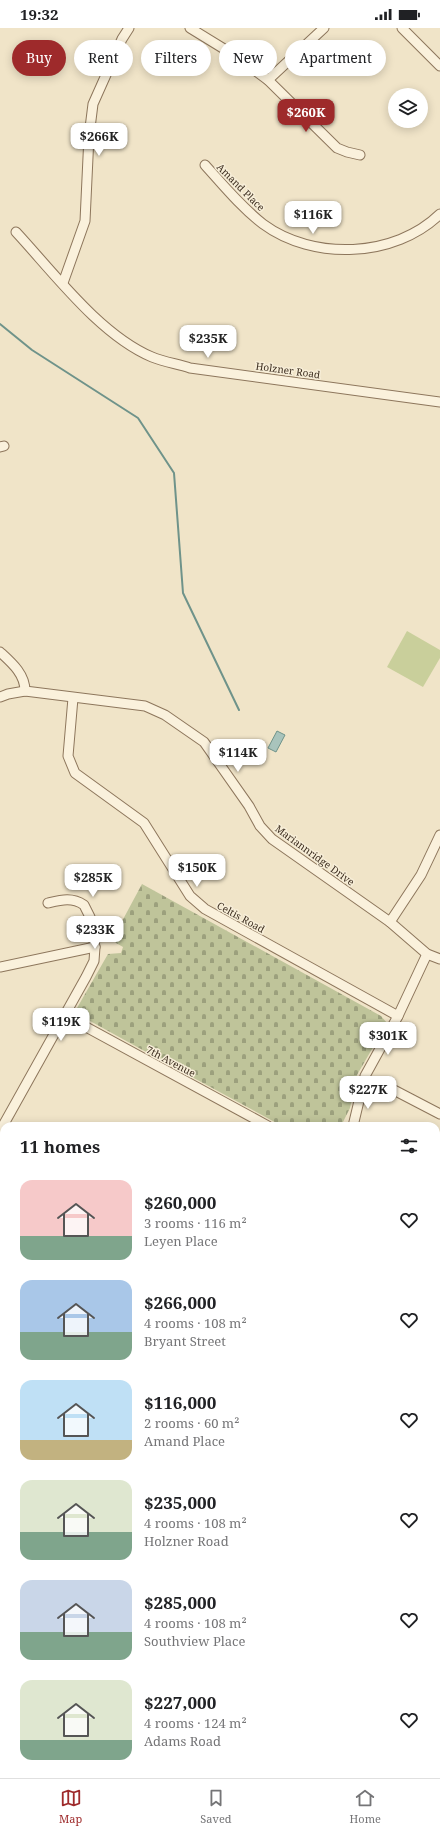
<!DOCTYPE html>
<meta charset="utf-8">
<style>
:root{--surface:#fff;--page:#f6f6f6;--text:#202124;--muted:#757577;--line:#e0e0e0;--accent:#9e2a2b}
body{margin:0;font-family:"Noto Serif",serif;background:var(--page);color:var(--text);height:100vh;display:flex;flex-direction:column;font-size:15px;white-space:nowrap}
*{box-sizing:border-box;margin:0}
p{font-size:13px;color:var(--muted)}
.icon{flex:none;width:22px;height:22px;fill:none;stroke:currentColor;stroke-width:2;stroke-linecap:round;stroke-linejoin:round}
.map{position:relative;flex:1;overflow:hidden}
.details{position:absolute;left:0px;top:1094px;width:440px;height:656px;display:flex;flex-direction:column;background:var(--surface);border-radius:12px 12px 0 0;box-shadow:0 2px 10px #0003}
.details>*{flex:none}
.top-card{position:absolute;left:12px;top:12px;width:416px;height:36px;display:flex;gap:8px}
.fabs{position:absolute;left:388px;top:60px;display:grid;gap:8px}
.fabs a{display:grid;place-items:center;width:40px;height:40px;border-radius:50%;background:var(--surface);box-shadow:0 2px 10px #0003;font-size:20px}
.price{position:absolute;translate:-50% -34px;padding:0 9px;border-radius:8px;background:#fff;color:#222;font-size:13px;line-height:26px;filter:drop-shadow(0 1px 2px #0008)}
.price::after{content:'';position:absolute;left:50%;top:24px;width:12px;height:9px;margin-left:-6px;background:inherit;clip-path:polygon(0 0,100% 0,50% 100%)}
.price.current{background:var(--accent);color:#fff}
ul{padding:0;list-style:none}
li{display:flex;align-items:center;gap:12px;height:100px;padding:0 20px}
li span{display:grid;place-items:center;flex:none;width:112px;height:80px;border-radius:12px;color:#555}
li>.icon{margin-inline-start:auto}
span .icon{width:48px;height:48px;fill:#fffc;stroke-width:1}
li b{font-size:17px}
h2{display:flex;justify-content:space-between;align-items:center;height:48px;padding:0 20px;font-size:17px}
.chip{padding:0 14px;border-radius:18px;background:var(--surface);box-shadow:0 2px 10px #0003;font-size:14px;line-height:36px}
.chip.current{background:var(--accent);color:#fff}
.status{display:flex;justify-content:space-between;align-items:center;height:28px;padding:0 20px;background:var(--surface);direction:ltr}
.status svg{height:11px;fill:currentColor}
.tab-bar{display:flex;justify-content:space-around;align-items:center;height:56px;border-top:1px solid var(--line);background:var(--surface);font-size:11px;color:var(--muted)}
.tab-bar a{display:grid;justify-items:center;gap:2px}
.tab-bar .current{color:var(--accent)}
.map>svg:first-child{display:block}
</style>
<div class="status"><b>19:32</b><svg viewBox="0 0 49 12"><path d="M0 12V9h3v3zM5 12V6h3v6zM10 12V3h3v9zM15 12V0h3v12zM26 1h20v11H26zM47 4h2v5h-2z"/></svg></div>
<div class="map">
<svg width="440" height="1750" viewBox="0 0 440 1750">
<defs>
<pattern id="cemetery-stones" width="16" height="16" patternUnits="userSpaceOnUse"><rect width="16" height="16" fill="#bfc49a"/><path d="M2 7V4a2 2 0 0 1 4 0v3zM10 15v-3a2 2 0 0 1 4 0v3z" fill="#9ca07d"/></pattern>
</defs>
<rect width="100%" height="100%" fill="#f0e4c8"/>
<path fill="url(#cemetery-stones)" d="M142,856L381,988L387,995L357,1047L350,1080L341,1098H282L179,1042L178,1038L168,1036L81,988L77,980L108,926L121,925L123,919L116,915L113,910Z"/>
<path fill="#c9cf9b" d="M407,603L440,622V630L423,659L387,639Z"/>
<path fill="#a9c4bc" stroke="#6f938a" d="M277,703L285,707L276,724L268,720Z"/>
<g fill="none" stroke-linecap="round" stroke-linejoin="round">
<path stroke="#6f938a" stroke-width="2" d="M0,296L32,322L138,390L174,445L183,565L239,682"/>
<defs>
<g id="minor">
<path d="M190,0L234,27L268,52L337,120L347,124L360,127"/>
<path d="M402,0L440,38"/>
<path d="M268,52L324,0"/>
<path d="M205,137C223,157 241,179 263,196C313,233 395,230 440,186"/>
<path d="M16,204C54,245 100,307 152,329C164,334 178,336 190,340L440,374"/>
<path d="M63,255L85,193L89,108L93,76L122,11L129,0"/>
<path d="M0,419L4,418"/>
<path d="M0,624C12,635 25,646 25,663"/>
<path d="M0,669L8,666L25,663L145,678L165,687L204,714L249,778L260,798L272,811L390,894L427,926L440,931"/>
<path d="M73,670L68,728L75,745L144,795L190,868L205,881L398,988"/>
<path d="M390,894L421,847L440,807"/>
<path d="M0,939L95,919"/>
<path d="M64,987L268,1098"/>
<path d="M361,1061L390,1060L440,1086"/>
<path d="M353,1098L365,1048L398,988L427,926"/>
<path d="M0,1103L86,949L94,933L95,919L90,889L84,877C72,869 61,872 48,875"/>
<path d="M436,1166L440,1167"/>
</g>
<g id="highway">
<path d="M0,1176L4,1179"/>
<path d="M0,1214L4,1216"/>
<path d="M436,1310L440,1305"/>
<path d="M436,1342L440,1337"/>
<path d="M436,1456L440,1458"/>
<path d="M436,1483L440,1484"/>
<path d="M436,1546L440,1547"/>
<path d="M75,1750L79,1746"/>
<path d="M88,1750L92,1746"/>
</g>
</defs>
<use href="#minor" stroke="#8d765c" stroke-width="11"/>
<use href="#highway" stroke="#5b4430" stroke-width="15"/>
<use href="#minor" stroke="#faf1dc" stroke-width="9"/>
<use href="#highway" stroke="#e0a458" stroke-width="13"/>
</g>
<g text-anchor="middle" stroke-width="3" stroke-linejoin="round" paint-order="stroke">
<g font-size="10" fill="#3d2e20" stroke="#f7eed8">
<text transform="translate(241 159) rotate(45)" y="4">Amand Place</text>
<text transform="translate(288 342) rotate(8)" y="4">Holzner Road</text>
<text transform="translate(315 827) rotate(36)" y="4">Mariannridge Drive</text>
<text transform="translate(241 889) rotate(29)" y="4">Celtis Road</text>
<text transform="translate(171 1033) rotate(28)" y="4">7th Avenue</text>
</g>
</g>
</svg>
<div class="fabs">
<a><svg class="icon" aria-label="layers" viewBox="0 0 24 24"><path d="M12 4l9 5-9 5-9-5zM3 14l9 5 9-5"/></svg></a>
</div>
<b class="price current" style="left:306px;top:105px">$260K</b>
<b class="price" style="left:99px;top:129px">$266K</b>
<b class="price" style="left:313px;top:207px">$116K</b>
<b class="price" style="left:208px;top:331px">$235K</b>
<b class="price" style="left:238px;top:745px">$114K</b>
<b class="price" style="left:197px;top:860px">$150K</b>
<b class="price" style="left:93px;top:870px">$285K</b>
<b class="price" style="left:95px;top:922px">$233K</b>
<b class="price" style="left:61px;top:1014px">$119K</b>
<b class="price" style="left:388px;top:1028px">$301K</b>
<b class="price" style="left:368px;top:1082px">$227K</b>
<div class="top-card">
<a class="chip current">Buy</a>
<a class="chip">Rent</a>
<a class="chip">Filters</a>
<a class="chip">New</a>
<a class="chip">Apartment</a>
</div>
<section class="details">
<h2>11 homes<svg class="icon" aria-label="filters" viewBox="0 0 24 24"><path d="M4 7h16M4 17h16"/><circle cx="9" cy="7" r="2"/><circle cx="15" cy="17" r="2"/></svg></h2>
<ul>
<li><span style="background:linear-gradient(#f6c9c9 70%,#7fa58c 0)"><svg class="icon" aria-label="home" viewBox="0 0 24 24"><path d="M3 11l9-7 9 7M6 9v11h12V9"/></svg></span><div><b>$260,000</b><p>3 rooms · 116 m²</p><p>Leyen Place</p></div><svg class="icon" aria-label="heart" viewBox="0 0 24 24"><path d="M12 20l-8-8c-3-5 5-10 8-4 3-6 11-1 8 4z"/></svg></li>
<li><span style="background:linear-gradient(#a9c7e8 65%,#7fa58c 0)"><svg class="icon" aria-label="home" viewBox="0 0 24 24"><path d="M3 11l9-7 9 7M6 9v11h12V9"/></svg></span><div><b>$266,000</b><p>4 rooms · 108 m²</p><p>Bryant Street</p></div><svg class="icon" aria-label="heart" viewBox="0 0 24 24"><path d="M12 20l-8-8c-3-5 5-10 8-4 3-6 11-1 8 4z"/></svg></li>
<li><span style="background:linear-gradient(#bfe0f5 75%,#c2b280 0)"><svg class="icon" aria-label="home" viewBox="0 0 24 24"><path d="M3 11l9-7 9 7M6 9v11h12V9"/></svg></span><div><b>$116,000</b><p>2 rooms · 60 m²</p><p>Amand Place</p></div><svg class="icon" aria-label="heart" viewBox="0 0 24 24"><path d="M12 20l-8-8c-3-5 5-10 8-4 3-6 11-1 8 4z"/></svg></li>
<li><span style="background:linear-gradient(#dfe7d0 65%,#7fa58c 0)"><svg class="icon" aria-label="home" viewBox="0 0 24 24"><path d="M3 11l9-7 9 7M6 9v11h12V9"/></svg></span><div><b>$235,000</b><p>4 rooms · 108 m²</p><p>Holzner Road</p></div><svg class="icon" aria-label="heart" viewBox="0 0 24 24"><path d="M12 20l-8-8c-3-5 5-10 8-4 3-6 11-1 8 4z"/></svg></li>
<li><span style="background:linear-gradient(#c9d6e8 65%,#7fa58c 0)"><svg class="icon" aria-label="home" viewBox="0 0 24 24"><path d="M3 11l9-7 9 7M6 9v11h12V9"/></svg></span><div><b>$285,000</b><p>4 rooms · 108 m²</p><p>Southview Place</p></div><svg class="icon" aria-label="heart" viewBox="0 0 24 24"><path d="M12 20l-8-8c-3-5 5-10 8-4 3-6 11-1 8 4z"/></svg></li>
<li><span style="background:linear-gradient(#dfe7d0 75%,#7fa58c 0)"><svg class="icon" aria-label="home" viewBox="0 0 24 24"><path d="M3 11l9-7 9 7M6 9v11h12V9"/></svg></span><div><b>$227,000</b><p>4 rooms · 124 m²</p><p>Adams Road</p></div><svg class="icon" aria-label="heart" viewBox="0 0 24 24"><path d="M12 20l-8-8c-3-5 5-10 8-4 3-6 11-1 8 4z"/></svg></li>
</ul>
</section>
</div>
<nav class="tab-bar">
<a class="current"><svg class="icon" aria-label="map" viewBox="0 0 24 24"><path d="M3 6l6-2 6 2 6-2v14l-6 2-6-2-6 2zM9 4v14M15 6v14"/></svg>Map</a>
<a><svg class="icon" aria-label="saved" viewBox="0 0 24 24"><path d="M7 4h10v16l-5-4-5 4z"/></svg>Saved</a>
<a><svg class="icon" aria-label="home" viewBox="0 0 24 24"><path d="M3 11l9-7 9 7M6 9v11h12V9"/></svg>Home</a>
</nav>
